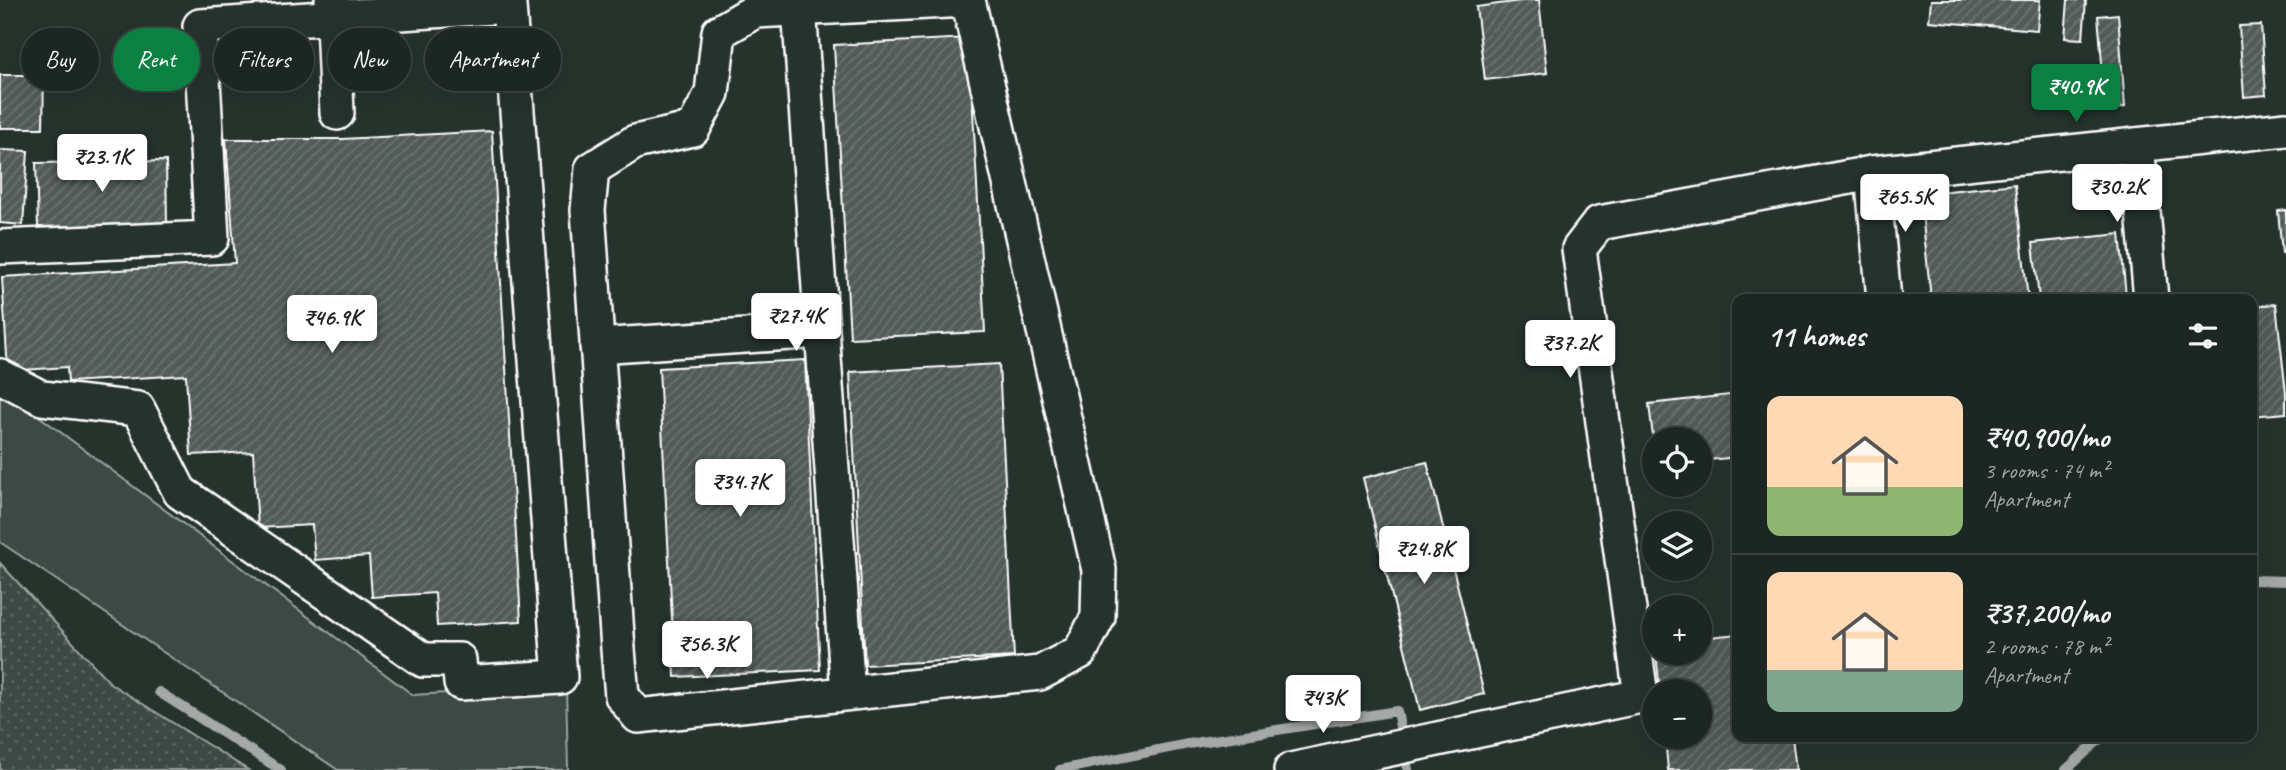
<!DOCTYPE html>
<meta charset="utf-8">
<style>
:root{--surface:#1c2622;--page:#29322f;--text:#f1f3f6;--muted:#a0a5a5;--line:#3a4340;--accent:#0b8043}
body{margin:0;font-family:Caveat,sans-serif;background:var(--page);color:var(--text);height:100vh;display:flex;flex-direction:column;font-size:26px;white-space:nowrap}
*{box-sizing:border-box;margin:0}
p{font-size:23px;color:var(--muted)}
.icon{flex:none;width:38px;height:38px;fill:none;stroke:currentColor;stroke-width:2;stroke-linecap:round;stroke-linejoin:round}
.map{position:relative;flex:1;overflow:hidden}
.drawer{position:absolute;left:1732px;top:294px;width:525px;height:448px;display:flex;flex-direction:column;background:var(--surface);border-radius:14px;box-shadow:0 7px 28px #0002,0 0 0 2px var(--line)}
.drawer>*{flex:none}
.banner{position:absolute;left:21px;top:28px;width:665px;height:63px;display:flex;gap:14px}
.controls{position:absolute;left:1642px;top:427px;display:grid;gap:14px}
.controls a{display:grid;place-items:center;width:70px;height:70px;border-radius:50%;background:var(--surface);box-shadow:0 7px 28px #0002,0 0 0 2px var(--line);font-size:35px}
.price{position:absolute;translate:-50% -60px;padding:0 16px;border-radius:7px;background:#fff;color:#222;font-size:23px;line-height:46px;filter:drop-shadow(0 2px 4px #0008)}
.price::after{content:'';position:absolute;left:50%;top:42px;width:21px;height:16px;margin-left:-10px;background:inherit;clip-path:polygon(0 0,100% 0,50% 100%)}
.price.on{background:var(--accent);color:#fff}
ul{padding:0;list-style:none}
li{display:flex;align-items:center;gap:21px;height:175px;padding:0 35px}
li+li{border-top:2px solid var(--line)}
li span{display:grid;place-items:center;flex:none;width:196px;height:140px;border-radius:14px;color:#555}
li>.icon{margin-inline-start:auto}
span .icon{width:84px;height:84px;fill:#fffc;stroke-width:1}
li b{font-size:30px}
h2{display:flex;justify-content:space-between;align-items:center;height:84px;padding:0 35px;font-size:30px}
.pill{padding:0 24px;border-radius:32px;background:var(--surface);box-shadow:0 7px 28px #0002,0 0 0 2px var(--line);font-size:24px;line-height:63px}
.pill.on{background:var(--accent);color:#fff}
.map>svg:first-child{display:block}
</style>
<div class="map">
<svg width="2286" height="770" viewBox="0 0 2286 770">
<defs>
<pattern id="grass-dots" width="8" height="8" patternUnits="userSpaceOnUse" patternTransform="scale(1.75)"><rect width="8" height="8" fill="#3e4944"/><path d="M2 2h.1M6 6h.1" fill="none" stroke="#5b6460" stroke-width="1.8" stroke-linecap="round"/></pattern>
<pattern id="building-hatch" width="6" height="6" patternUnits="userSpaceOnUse" patternTransform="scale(1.75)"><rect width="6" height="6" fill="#515c57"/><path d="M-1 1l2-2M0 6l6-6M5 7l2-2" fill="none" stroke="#6b7470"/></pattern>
</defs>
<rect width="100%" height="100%" fill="#26332d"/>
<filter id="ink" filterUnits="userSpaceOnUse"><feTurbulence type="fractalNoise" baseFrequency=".0143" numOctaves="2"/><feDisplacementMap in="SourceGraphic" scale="14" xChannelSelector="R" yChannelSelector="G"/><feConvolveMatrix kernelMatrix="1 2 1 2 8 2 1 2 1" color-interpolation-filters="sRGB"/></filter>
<g filter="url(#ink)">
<path fill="url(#grass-dots)" stroke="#9ea4a2" stroke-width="2" d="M0,563L111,684L248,770H0Z"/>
<path fill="#3e4944" stroke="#9ea4a2" stroke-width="2" d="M0,387L413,695L566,686L568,770H338L0,542Z"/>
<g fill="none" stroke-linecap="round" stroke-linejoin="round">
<g stroke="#a4a9a7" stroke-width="10">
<path d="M2252,580L2286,581"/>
<path d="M159,692L281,770"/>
<path d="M1060,770L1188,744L1397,711L1408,770"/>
<path d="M2066,770L2102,737"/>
</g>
</g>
<g fill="url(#building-hatch)" stroke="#fff" stroke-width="2">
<path d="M1528,0H1539L1547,73L1485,80L1476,7Z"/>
<path d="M1931,0H2040L2037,30L1929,21Z"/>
<path d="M2068,0H2086L2083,39L2065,38Z"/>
<path d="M2118,14L2125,107L2106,109L2098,16Z"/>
<path d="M2261,25L2266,95L2244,97L2239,26Z"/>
<path d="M969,38L985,332L850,338L834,45Z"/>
<path d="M0,75H44L43,128H0Z"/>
<path d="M492,131L521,621L437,626L435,593L372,597L369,556L315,560L312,525L258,528L253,452L191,455L186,375L68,382L67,367L8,371L2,277L235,263L226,139H342Z"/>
<path d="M0,150L28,151L23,225L0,223Z"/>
<path d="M166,161L167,225L38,227L36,163Z"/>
<path d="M2015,184L2028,299H1931L1920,194Z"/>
<path d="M2286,210V252L2282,253L2278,211Z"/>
<path d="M2120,234L2126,296L2095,299H2039L2033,243Z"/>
<path d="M2276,304L2286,393V413L2252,416V306Z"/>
<path d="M805,360L820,670L675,677L659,368Z"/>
<path d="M999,364L1014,657L865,665L850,372Z"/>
<path d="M1738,394V457L1699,461V439H1654V446L1649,404Z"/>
<path d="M1427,462L1484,694L1420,710L1363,478Z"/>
<path d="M1738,634V737H1792L1796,770H1668L1665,737H1699V691H1660L1656,653H1699V638Z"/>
</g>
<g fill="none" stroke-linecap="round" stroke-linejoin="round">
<defs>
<g id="minor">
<path d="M332,0L337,113"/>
<path d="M967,0L755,11L719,32L712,93L693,129L635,142L592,169L588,210L618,649L622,696L638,716L1040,673L1080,652L1098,617L1099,570L968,0"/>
<path d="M799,8L848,693"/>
<path d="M2137,145L2151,299"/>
<path d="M1872,173L1884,299"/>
<path d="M0,247L212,238L200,26L509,6L560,677L461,683L459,660H423L180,492L138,409L42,398L0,376"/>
<path d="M597,346L821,331"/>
<path d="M1291,770L1641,696L1579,249L1599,223L1872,173L2286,129"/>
</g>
</defs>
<use href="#minor" stroke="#fff" stroke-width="38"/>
<use href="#minor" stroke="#26332d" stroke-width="33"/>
</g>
</g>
</svg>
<div class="controls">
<a><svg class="icon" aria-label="locate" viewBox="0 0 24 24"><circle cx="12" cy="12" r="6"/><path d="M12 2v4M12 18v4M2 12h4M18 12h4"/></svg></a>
<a><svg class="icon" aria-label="layers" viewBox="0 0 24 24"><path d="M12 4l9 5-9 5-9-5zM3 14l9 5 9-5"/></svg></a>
<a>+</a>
<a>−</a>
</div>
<b class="price on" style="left:2076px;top:124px">₹40.9K</b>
<b class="price" style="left:102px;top:194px">₹23.1K</b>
<b class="price" style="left:2117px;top:224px">₹30.2K</b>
<b class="price" style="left:1905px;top:234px">₹65.5K</b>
<b class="price" style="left:796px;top:353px">₹27.4K</b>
<b class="price" style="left:332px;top:355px">₹46.9K</b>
<b class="price" style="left:1570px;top:380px">₹37.2K</b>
<b class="price" style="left:740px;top:519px">₹34.7K</b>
<b class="price" style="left:1424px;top:586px">₹24.8K</b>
<b class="price" style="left:707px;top:681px">₹56.3K</b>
<b class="price" style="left:1323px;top:735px">₹43K</b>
<div class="banner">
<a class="pill">Buy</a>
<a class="pill on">Rent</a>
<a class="pill">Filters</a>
<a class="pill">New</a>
<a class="pill">Apartment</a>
</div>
<section class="drawer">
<h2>11 homes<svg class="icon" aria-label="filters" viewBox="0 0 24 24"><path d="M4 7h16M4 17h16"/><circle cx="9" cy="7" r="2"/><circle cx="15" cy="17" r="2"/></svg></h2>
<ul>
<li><span style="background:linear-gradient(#ffd9b3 65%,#8fb573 0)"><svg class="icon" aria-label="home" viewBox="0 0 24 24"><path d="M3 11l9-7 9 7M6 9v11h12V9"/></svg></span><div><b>₹40,900/mo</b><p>3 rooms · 74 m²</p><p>Apartment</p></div></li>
<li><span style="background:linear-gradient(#ffd9b3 70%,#7fa58c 0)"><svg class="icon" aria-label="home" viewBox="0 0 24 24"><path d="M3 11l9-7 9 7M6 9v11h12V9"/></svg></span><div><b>₹37,200/mo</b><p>2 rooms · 78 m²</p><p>Apartment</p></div></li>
</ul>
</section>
</div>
